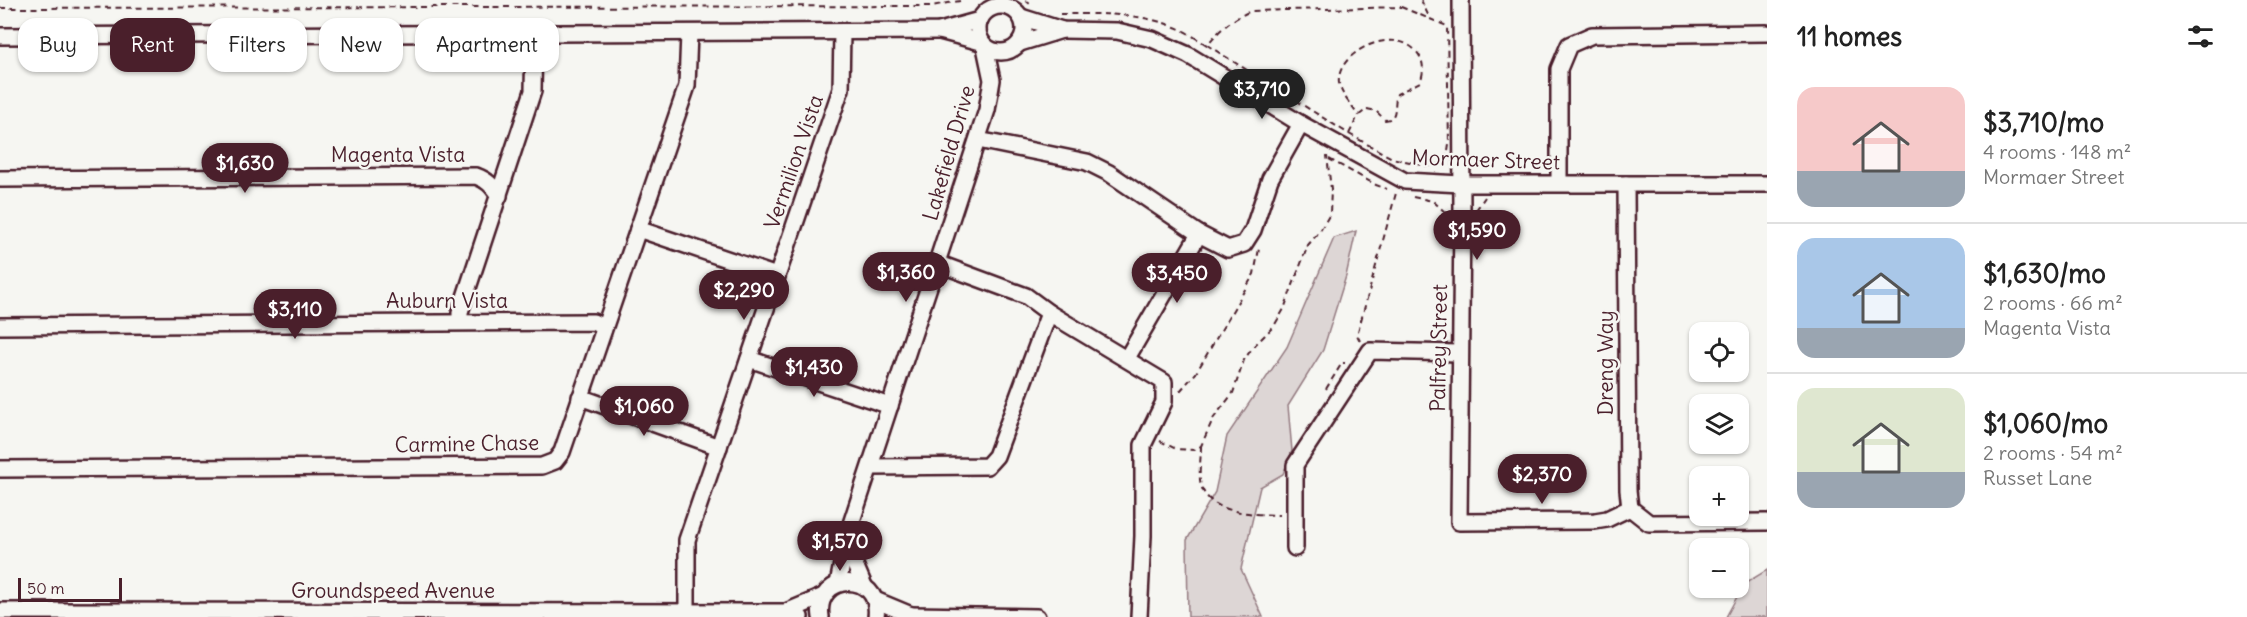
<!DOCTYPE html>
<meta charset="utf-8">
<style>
:root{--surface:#fff;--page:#f2f2f2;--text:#222;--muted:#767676;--line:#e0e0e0;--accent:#4a1f2b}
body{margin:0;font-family:Delius,sans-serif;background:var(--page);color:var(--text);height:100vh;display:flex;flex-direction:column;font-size:22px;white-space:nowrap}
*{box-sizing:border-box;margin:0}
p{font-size:20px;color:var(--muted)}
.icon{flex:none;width:33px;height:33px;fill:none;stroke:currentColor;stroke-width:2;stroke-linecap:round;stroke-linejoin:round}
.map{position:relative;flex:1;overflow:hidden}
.side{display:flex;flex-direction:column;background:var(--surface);width:480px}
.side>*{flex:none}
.top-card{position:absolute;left:18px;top:18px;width:570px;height:54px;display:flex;gap:12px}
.fabs{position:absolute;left:1689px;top:322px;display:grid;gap:12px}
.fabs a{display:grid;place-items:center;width:60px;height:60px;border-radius:12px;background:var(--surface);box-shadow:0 2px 4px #0004;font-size:30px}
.scale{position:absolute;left:18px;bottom:15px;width:104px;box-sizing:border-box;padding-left:6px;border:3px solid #4a1f2b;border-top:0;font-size:16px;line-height:21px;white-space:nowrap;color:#4a1f2b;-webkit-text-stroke:4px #f6f6f2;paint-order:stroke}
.price{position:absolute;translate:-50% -51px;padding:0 14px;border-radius:21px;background:var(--accent);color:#fff;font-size:20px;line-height:39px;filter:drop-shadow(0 2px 3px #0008)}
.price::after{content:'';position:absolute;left:50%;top:36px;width:18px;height:14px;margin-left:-9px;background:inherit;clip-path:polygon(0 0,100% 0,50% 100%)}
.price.on{background:#222;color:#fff}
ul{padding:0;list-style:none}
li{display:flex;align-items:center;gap:18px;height:150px;padding:0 30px}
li+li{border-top:2px solid var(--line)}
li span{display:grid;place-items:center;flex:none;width:168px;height:120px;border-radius:18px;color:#555}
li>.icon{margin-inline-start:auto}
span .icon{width:72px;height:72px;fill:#fffc;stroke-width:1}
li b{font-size:26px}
h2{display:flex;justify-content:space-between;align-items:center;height:72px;padding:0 30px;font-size:26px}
.pill{padding:0 21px;border-radius:18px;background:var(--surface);box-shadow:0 2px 4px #0004;font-size:21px;line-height:54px}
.pill.on{background:var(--accent);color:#fff}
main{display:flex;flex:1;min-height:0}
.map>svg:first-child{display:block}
</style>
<main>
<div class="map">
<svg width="1767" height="617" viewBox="0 0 1767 617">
<rect width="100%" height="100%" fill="#f6f6f2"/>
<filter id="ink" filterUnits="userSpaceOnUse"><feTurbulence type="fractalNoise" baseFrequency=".0167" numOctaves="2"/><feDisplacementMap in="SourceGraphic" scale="12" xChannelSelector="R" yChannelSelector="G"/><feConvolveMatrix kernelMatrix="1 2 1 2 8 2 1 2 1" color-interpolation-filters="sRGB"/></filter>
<g filter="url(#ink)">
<g fill="#ddd6d5" stroke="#947a80" stroke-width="1.5">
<path d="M1356,231L1346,276L1323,350L1288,406L1292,451L1283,474L1260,487L1241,569L1263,617H1188L1187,540L1215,492L1227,436L1287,347L1334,238Z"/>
<path d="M1767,570V617H1726L1744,584Z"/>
</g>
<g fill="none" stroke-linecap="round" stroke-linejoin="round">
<defs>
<g id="minor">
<path d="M1461,0L1462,215L1459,522L1595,521L1607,519L1630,508"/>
<circle cx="1001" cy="29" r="23"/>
<path d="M1021,17L1062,30L1117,31L1152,39L1188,55L1301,124L1405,181L1461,184H1767"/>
<path d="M940,31L981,42"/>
<path d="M0,36L940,31L980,20"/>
<path d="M1020,43L1062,30"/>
<path d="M978,140L1087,162L1109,173L1199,234L1228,249L1244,244L1253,230L1270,179L1301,124"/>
<path d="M0,179L476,176C487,180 492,185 499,196"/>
<path d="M1559,183V69L1569,45L1592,35L1767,33"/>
<path d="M1626,184L1628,490L1630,508L1649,523L1767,522"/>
<path d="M638,229L777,276"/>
<path d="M937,263L1026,296L1049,313L1164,382V402L1143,445V536L1139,617"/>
<path d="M460,322V312L533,91L534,33"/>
<path d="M0,326L593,322L599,325L603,331"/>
<path d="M1127,358L1199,234"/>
<path d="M749,359L890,406"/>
<path d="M580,397L719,447"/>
<path d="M871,467L987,466L996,456L1049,313"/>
<path d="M0,469L542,466L555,461L562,452L687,86L689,33"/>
<path d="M847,546L864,586"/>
<path d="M1295,548V465L1370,351L1459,353"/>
<path d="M838,584L848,533L987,110L992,80L985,47"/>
<path d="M875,600L911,615"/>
<path d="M0,611L786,612L800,617"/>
<path d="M687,612V540L841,89L842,32"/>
<path d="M786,612L824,596"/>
<path d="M821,617C814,572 882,570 876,617"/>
<path d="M906,617L911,615L1037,617"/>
</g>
</defs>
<use href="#minor" stroke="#4a1f2b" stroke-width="20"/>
<g stroke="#4a1f2b" stroke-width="2" stroke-dasharray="6 4.5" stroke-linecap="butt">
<path d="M1025,0L1030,4"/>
<path d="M1421,0L1430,19"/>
<path d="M1401,7L1447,26L1449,144L1447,157L1440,164L1427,166L1392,158L1349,134L1207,45C1220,29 1232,19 1251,11Z"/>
<path d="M0,8L931,6L960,1"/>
<path d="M1060,14C1098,14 1139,12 1175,27C1186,31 1197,39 1207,45"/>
<path d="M1349,134L1358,116L1367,109L1376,111L1385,120C1399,119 1393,105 1397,94L1420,82C1424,73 1424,63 1419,55C1397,22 1335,52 1339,83C1341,95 1352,105 1358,116"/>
<path d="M1329,159L1376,185L1387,189"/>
<path d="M1413,197L1433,201L1447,214"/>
<path d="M1476,210L1485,197"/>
<path d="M1360,341L1357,335L1396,193"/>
<path d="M1326,389L1342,363H1345"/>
<path d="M1180,391L1196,373L1254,274L1259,249"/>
<path d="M1160,441L1176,449L1194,450L1201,446L1213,419L1233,393L1244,360L1253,347L1274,326L1284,309L1308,245L1320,231L1330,214L1331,189L1327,156"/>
<path d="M1201,446C1201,457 1199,469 1200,480C1204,515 1254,514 1280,515"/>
</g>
<use href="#minor" stroke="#f6f6f2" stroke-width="15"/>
</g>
</g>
<g text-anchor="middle" stroke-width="5" stroke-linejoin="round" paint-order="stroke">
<g font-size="21" fill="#4a1f2b" stroke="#f6f6f2">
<text transform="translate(949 153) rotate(-74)" y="7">Lakefield Drive</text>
<text x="398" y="162">Magenta Vista</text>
<text transform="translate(1486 160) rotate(2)" y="7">Mormaer Street</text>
<text transform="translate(794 162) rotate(-71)" y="7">Vermilion Vista</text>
<text x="447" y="308">Auburn Vista</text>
<text transform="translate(1439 348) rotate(-89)" y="7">Palfrey Street</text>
<text transform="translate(1606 363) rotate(-90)" y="7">Dreng Way</text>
<text transform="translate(467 444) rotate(-1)" y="7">Carmine Chase</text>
<text x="393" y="598">Groundspeed Avenue</text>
</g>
</g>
</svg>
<div class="fabs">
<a><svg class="icon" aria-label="locate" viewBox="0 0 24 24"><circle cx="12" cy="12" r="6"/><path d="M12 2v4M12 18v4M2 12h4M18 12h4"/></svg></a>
<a><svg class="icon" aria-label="layers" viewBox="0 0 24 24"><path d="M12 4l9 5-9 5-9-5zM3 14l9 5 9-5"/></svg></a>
<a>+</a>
<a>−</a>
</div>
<div class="scale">50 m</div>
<b class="price on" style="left:1262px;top:120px">$3,710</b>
<b class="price" style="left:245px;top:194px">$1,630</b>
<b class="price" style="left:1477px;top:261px">$1,590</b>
<b class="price" style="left:906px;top:303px">$1,360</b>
<b class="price" style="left:1177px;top:304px">$3,450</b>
<b class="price" style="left:744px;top:321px">$2,290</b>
<b class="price" style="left:295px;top:340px">$3,110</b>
<b class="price" style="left:814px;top:398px">$1,430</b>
<b class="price" style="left:644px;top:437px">$1,060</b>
<b class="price" style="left:1542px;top:505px">$2,370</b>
<b class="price" style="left:840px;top:572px">$1,570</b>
<div class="top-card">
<a class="pill">Buy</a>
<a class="pill on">Rent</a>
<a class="pill">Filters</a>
<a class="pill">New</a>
<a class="pill">Apartment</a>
</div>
</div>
<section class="side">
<h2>11 homes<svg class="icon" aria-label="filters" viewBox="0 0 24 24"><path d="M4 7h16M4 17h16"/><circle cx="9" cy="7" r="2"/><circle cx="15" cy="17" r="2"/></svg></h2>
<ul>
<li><span style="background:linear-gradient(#f6c9c9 70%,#9aa5b1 0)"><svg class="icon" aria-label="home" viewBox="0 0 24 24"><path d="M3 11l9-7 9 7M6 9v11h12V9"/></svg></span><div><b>$3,710/mo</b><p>4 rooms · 148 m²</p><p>Mormaer Street</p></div></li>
<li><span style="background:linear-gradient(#a9c7e8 75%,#9aa5b1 0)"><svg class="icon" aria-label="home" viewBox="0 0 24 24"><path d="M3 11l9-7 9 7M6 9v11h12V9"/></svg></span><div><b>$1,630/mo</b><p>2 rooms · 66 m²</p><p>Magenta Vista</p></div></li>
<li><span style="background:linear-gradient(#dfe7d0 70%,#9aa5b1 0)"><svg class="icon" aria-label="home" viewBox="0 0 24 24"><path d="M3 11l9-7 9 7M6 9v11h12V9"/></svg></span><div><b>$1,060/mo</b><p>2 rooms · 54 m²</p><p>Russet Lane</p></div></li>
</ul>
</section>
</main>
